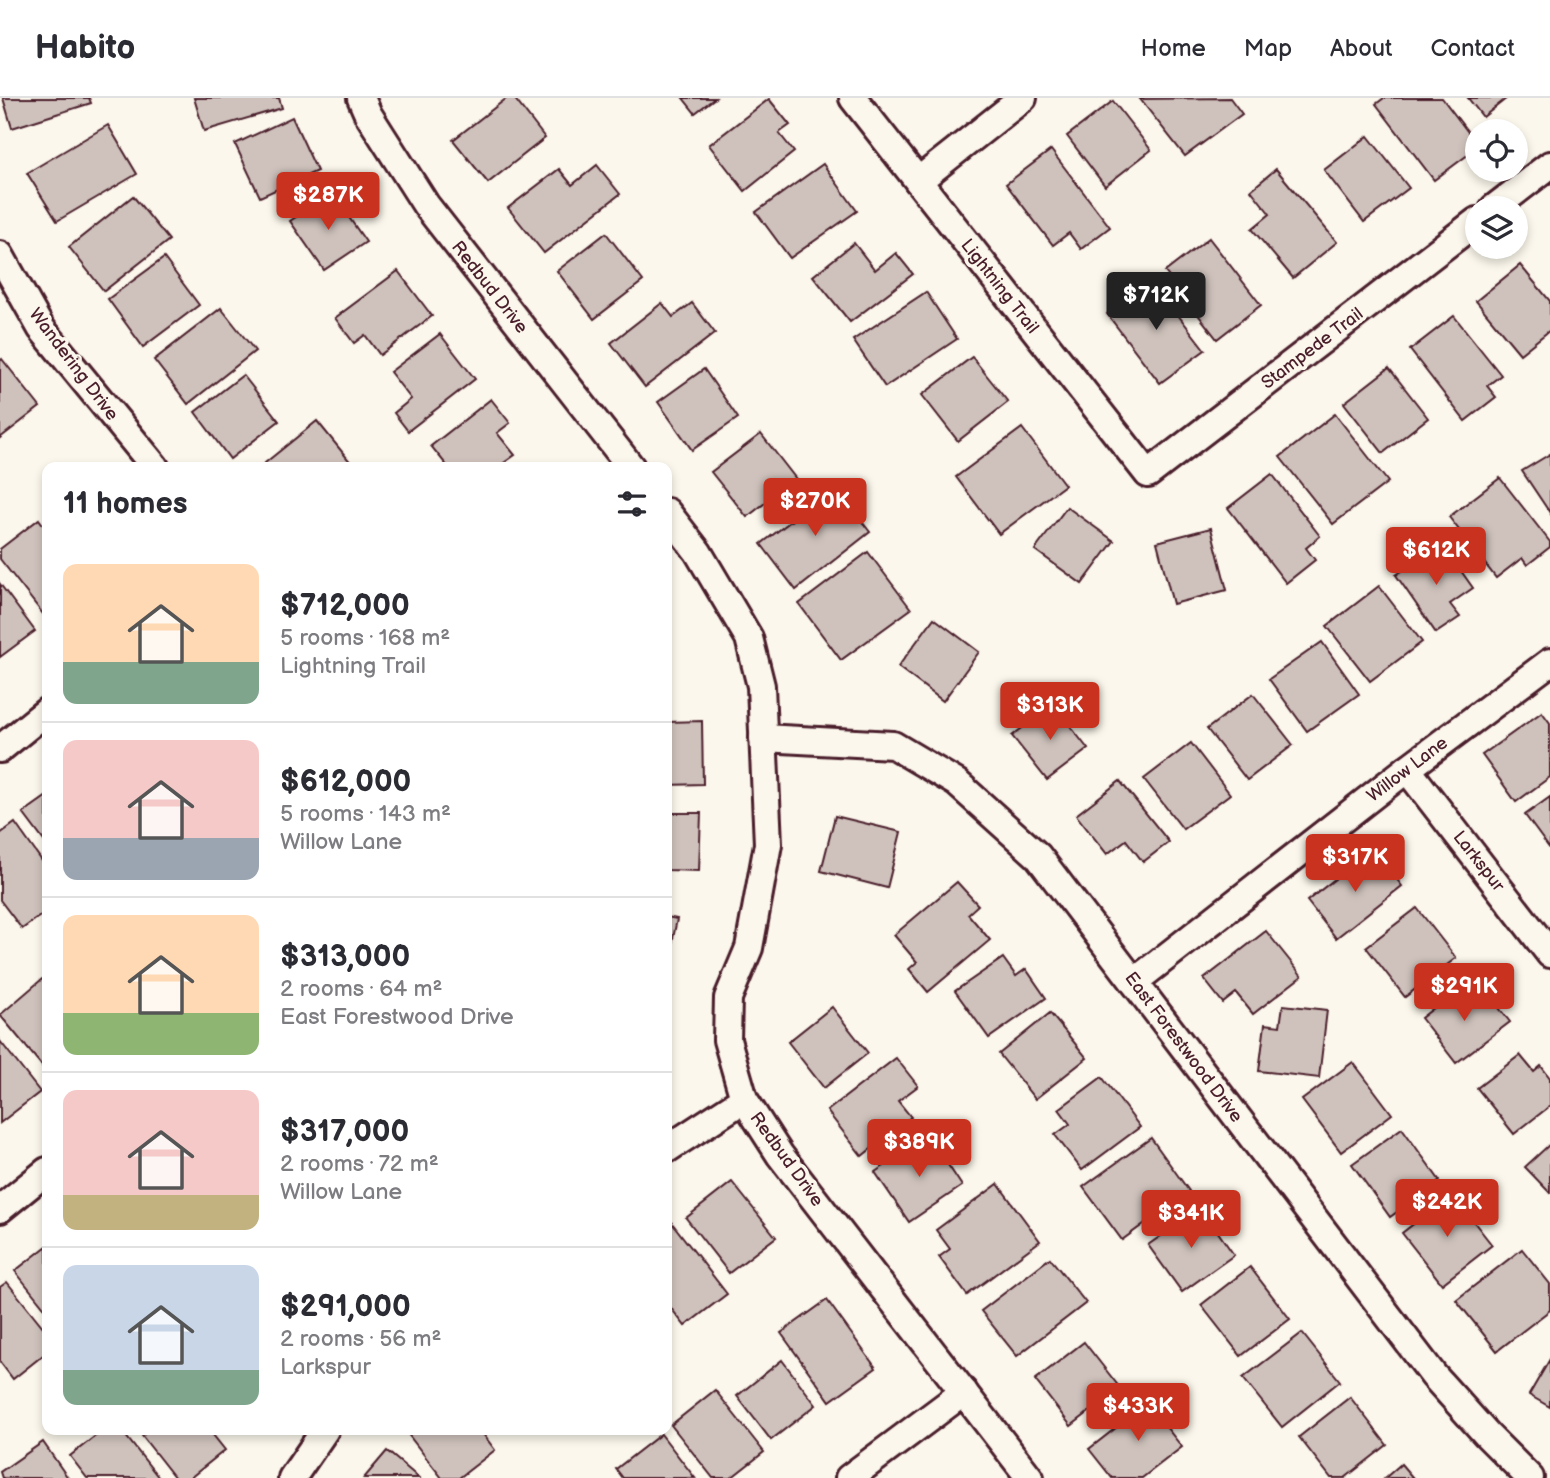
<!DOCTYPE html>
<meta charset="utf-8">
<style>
:root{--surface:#fff;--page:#f7f7f7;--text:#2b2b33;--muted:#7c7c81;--line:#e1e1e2;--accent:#c8321e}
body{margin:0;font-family:"Balsamiq Sans",sans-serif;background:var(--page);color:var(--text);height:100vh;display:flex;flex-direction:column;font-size:26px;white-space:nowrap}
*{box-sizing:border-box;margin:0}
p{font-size:23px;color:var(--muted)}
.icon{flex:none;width:38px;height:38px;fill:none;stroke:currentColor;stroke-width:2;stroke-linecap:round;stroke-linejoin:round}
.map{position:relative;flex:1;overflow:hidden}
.side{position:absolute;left:42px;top:364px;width:630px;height:973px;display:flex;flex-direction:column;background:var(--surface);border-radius:14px;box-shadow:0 4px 10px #0003}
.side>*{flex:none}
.tools{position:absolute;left:1465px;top:21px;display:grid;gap:14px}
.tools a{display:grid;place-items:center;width:63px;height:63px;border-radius:50%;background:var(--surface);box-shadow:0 4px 10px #0003;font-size:35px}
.price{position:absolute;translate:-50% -60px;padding:0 16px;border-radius:7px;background:var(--accent);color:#fff;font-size:23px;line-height:46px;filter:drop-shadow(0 2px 4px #0008)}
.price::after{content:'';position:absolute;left:50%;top:42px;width:21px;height:16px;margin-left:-10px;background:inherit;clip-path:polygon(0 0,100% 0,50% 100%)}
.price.selected{background:#222;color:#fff}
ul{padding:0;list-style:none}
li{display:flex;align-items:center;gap:21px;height:175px;padding:0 21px}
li+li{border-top:2px solid var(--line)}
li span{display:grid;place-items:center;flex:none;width:196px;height:140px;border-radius:14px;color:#555}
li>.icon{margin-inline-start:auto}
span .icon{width:84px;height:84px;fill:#fffc;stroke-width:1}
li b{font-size:30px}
h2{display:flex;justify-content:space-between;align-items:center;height:84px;padding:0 21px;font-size:30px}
header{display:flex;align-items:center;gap:42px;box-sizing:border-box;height:98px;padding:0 35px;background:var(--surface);border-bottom:2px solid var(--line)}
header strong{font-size:33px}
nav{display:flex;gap:38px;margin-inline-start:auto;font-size:24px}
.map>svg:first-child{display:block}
</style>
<header>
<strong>Habito</strong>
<nav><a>Home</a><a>Map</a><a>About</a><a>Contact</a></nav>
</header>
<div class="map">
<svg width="1550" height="1380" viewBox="0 0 1550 1380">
<rect width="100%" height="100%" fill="#fbf7ec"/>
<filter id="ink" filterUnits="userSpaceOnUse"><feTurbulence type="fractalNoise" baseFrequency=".0143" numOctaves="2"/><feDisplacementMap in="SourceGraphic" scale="14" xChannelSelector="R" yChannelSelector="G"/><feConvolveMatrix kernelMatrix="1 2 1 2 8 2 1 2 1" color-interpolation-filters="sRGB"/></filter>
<g filter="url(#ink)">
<g fill="#cfc2bc" stroke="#4a1f2b" stroke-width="2">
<path d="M3,0H89L91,5L12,30Z"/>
<path d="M194,0H279L282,10L204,33Z"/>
<path d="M507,0H514L545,40L488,85L453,42Z"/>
<path d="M683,0H715L695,15Z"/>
<path d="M1230,0L1242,16L1185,58L1140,1Z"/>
<path d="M1384,0H1442L1477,46V50L1434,82L1376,6Z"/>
<path d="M1468,0H1507L1483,19Z"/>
<path d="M769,1L790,27L779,35L794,54L745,93L709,47Z"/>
<path d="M1113,3L1151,52L1105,88L1067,38Z"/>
<path d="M292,19L317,73L260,99L235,46Z"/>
<path d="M108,27L137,76L57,123L27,75Z"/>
<path d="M1368,38L1409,90L1364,124L1324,72Z"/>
<path d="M1051,52L1110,129L1081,151L1069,135L1053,147L1006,86Z"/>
<path d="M823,66L857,113L790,160L756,114Z"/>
<path d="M597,67L620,96L544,155L508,110L559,71L572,87Z"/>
<path d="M1276,71L1337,144L1293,180L1252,131L1270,116L1251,92Z"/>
<path d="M332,95L366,144L324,172L290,123Z"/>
<path d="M133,98L169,142L104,193L69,149Z"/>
<path d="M606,135L643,183L594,221L557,173Z"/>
<path d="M1209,140L1261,207L1217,241L1165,174Z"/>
<path d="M854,145L875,172L896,155L913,176L850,224L813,178Z"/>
<path d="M164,160L199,207L143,249L108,201Z"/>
<path d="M1520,167L1550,203V232L1520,256L1476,203Z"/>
<path d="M398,173L432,218L380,257L365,237L354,245L335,220Z"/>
<path d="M1151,182L1205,252L1160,285L1107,216Z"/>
<path d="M926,194L957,241L885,289L853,242Z"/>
<path d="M662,205L673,219L692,205L715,235L645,289L611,245Z"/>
<path d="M221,210L255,253L188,306L154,262Z"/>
<path d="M1454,218L1501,277L1487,288L1496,299L1465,323L1410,252Z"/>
<path d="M440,236L475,281L408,333L394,315L411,301L390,274Z"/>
<path d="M972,259L1008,304L958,343L922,297Z"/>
<path d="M2,261L40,309L0,340V263Z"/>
<path d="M1389,270L1428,320L1383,355L1344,305Z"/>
<path d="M704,271L738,320L692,352L658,304Z"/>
<path d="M243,277L279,323L230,361L195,314Z"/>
<path d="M491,301L510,325L497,335L515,357L498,369H448L431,348Z"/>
<path d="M1335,316L1388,384L1333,426L1280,359Z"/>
<path d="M317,323L352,366L347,369H260Z"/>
<path d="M1022,330L1065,387L999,436L956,379Z"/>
<path d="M761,336L796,381L747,419L711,374Z"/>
<path d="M1550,356V415L1522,373Z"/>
<path d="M1272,376L1320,438L1306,450L1315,462L1286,485L1228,410Z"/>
<path d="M1500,380L1550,444V449L1527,467L1522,460L1496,480L1449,419Z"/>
<path d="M835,389L870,434L796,492L761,446Z"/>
<path d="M1067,409L1114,443L1082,486L1035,452Z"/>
<path d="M39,421L47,432V521L0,461V451Z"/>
<path d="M1211,430L1227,492L1173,506L1157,444Z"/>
<path d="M1442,446L1473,490L1450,506L1460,519L1436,535L1396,477Z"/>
<path d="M868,454L911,511L841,562L799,506Z"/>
<path d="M0,486L35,533L0,559Z"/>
<path d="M1379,488L1422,544L1370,583L1327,528Z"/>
<path d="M934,520L979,554L943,603L898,569Z"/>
<path d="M1322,544L1359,596L1307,633L1269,581Z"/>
<path d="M1253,596L1293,647L1247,682L1207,631Z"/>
<path d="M1053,606L1088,651L1047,682L1012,638Z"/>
<path d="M1542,614L1550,625V679L1516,704L1482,657Z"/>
<path d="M702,623L703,686L667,687V624Z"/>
<path d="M1191,645L1230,696L1183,731L1144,681Z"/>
<path d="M1120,683L1169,744L1143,764L1126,742L1107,756L1076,717Z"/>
<path d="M47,698V747L23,715Z"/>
<path d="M1550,699V751L1525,717Z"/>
<path d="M667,715H701L699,773L667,772Z"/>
<path d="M835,718L901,734L887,790L821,773Z"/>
<path d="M15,725L47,770V813L22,831L0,802V736Z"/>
<path d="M1373,751L1402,788L1336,840L1307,803Z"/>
<path d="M957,784L978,807L968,816L990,842L928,894L909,871L917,864L894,837Z"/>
<path d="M1417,810L1456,860L1405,899L1366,849Z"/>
<path d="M667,819L677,821L667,870Z"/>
<path d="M1266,833L1302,878L1253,916L1236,895L1223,905L1204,881Z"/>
<path d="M1003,860L1016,878L1026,871L1046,900L989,940L955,893Z"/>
<path d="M42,881L47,886V974L0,917Z"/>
<path d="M1461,889L1475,907L1488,896L1510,924L1456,965L1421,920Z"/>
<path d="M1283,907L1327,912L1319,980L1259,973L1265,926L1280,928Z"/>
<path d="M832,909L868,955L824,990L788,944Z"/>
<path d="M1050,915L1087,960L1035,1001L999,956Z"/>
<path d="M0,943L40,994L0,1025Z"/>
<path d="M1520,957L1534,974L1541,968L1550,980V1008L1514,1036L1477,990Z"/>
<path d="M896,960L918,988L898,1003L911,1019L862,1058L827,1013Z"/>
<path d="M1353,964L1392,1016L1341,1054L1302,1002Z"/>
<path d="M1102,979L1140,1029L1082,1072L1055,1037L1070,1026L1059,1011Z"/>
<path d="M1402,1030L1440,1083L1390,1119L1352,1066Z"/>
<path d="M929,1038L962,1088L909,1124L875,1074Z"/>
<path d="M1151,1040L1189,1093L1122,1142L1083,1089Z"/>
<path d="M1550,1046V1095L1525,1069Z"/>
<path d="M732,1084L776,1139L729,1175L686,1120Z"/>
<path d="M998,1086L1040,1143L967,1197L939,1159L950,1151L936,1132Z"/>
<path d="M1452,1096L1492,1147L1442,1186L1402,1135Z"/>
<path d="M1201,1110L1234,1157L1182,1194L1148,1147Z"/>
<path d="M672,1125L727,1196L685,1228L667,1205V1129Z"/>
<path d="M47,1148V1213L15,1173Z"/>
<path d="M1522,1151L1550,1186V1212L1497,1253L1456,1202Z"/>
<path d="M1050,1160L1086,1205L1017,1258L981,1213Z"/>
<path d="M1250,1169L1290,1221L1241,1258L1201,1207Z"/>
<path d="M7,1184L47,1234V1254L13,1281L0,1264V1189Z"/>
<path d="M827,1202L876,1270L830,1303L781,1235Z"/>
<path d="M1302,1235L1340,1283L1282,1329L1243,1280Z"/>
<path d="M1084,1244L1120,1290L1071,1328L1035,1282Z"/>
<path d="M1550,1261V1309L1529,1297Z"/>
<path d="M782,1262L816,1307L771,1342L737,1298Z"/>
<path d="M715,1292L764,1354L731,1380H713L671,1327Z"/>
<path d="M1158,1297L1173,1316L1163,1325L1182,1349L1142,1380H1112L1089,1351Z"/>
<path d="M1350,1299L1387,1347L1345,1380H1331L1299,1339Z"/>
<path d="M103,1332H121L159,1380H87L70,1358Z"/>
<path d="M149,1332H209L225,1352L190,1380H175L142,1338Z"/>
<path d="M411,1332H480L495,1352L459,1380H442L407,1335Z"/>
<path d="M661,1336L695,1380H623L616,1371Z"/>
<path d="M43,1344L68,1380H2L0,1374Z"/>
<path d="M387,1353L419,1380H364Z"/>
<path d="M1401,1366L1413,1380H1385Z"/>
</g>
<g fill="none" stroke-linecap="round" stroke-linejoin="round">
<defs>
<g id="minor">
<path d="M361,0L368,16L426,107L631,369"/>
<path d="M853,0L1148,376L1477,123"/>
<path d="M918,83L1023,0"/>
<path d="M1494,110L1550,67"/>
<path d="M0,157L41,230L155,369"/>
<path d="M667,414L698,454L749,540L761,588L768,746L749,850L728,900L727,942L744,1001L780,1057L1030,1380"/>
<path d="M763,640L893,647L957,685L1038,758L1434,1278L1487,1337L1530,1380"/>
<path d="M0,651L47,613"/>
<path d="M1407,671L1550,856"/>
<path d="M1134,884L1407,671L1550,564"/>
<path d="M667,1051L744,1001"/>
<path d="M0,1111L47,1073"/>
<path d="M292,1380L325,1332"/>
<path d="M849,1380L964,1294"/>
</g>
</defs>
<use href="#minor" stroke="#4a1f2b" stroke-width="32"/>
<use href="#minor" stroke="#fbf7ec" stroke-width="26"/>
</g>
</g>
<g text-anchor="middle" stroke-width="7" stroke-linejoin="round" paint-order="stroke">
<g font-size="18" fill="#4a1f2b" stroke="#fbf7ec">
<text transform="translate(1000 188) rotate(52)" y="6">Lightning Trail</text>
<text transform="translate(490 189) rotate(52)" y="6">Redbud Drive</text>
<text transform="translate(1312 250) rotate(-37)" y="6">Stampede Trail</text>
<text transform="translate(74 266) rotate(53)" y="6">Wandering Drive</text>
<text transform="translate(1407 671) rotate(-37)" y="6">Willow Lane</text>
<text transform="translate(1479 763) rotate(52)" y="6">Larkspur</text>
<text transform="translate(1184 949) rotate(53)" y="6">East Forestwood Drive</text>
<text transform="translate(787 1061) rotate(54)" y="6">Redbud Drive</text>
</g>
</g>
</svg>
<div class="tools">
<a><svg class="icon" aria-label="locate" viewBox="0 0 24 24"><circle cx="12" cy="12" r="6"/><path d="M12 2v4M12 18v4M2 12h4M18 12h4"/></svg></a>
<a><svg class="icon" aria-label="layers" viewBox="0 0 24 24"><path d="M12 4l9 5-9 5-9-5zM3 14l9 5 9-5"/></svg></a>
</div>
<b class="price" style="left:328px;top:134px">$287K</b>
<b class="price selected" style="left:1156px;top:234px">$712K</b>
<b class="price" style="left:815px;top:440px">$270K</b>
<b class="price" style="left:1436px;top:489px">$612K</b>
<b class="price" style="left:1050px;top:644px">$313K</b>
<b class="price" style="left:1355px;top:796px">$317K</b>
<b class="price" style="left:1464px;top:925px">$291K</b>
<b class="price" style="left:919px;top:1081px">$389K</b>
<b class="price" style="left:1447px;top:1141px">$242K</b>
<b class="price" style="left:1191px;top:1152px">$341K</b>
<b class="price" style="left:1138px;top:1345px">$433K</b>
<section class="side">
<h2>11 homes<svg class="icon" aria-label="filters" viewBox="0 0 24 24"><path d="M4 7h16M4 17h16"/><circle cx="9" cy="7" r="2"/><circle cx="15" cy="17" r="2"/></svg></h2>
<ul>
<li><span style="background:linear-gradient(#ffd9b3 70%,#7fa58c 0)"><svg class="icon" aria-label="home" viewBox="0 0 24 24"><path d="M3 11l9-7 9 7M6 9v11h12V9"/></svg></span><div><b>$712,000</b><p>5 rooms · 168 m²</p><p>Lightning Trail</p></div></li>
<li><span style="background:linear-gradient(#f6c9c9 70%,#9aa5b1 0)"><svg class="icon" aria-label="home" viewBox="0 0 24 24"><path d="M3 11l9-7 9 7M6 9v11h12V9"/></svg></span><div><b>$612,000</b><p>5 rooms · 143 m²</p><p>Willow Lane</p></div></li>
<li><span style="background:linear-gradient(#ffd9b3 70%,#8fb573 0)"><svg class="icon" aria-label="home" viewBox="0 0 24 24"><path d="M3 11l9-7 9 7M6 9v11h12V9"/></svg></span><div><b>$313,000</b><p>2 rooms · 64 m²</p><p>East Forestwood Drive</p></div></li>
<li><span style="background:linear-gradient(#f6c9c9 75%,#c2b280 0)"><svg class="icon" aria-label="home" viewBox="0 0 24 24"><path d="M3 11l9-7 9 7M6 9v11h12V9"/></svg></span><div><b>$317,000</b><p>2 rooms · 72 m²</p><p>Willow Lane</p></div></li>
<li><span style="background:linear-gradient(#c9d6e8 75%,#7fa58c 0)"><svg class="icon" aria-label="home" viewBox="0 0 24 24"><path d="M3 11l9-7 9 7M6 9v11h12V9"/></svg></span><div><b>$291,000</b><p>2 rooms · 56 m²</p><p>Larkspur</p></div></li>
</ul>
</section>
</div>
